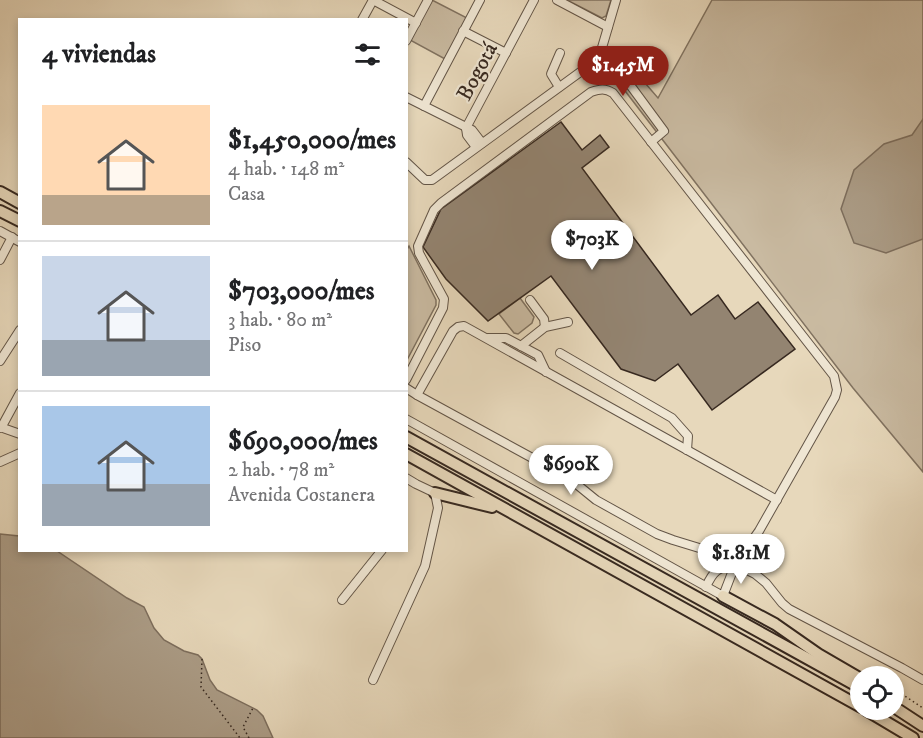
<!DOCTYPE html>
<html lang="es">
<meta charset="utf-8">
<style>
:root{--surface:#fff;--page:#f6f6f6;--text:#202124;--muted:#757577;--line:#e0e0e0;--accent:#8f2418}
body{margin:0;font-family:"IM FELL DW Pica",serif;background:var(--page);color:var(--text);height:100vh;display:flex;flex-direction:column;font-size:22px;white-space:nowrap}
*{box-sizing:border-box;margin:0}
p{font-size:20px;color:var(--muted)}
.icon{flex:none;width:33px;height:33px;fill:none;stroke:currentColor;stroke-width:2;stroke-linecap:round;stroke-linejoin:round}
.map{position:relative;flex:1;overflow:hidden}
.details{position:absolute;left:18px;top:18px;width:390px;height:534px;display:flex;flex-direction:column;background:var(--surface);border-radius:0px;box-shadow:0 3px 9px #0003}
.details>*{flex:none}
.fabs{position:absolute;left:850px;top:666px;display:grid;gap:12px}
.fabs a{display:grid;place-items:center;width:54px;height:54px;border-radius:50%;background:var(--surface);box-shadow:0 3px 9px #0003;font-size:30px}
.price{position:absolute;translate:-50% -51px;padding:0 14px;border-radius:21px;background:#fff;color:#222;font-size:20px;line-height:39px;filter:drop-shadow(0 2px 3px #0008)}
.price::after{content:'';position:absolute;left:50%;top:36px;width:18px;height:14px;margin-left:-9px;background:inherit;clip-path:polygon(0 0,100% 0,50% 100%)}
.price.active{background:var(--accent);color:#fff}
ul{padding:0;list-style:none}
li{display:flex;align-items:center;gap:18px;height:150px;padding:0 24px}
li+li{border-top:2px solid var(--line)}
li span{display:grid;place-items:center;flex:none;width:168px;height:120px;border-radius:0px;color:#555}
li>.icon{margin-inline-start:auto}
span .icon{width:72px;height:72px;fill:#fffc;stroke-width:1}
li b{font-size:26px}
h2{display:flex;justify-content:space-between;align-items:center;height:72px;padding:0 24px;font-size:26px}
.map>svg:first-child{display:block}
</style>
<div class="map">
<svg width="923" height="738" viewBox="0 0 923 738">
<rect width="100%" height="100%" fill="#e7d8bb"/>
<filter id="stains"><feTurbulence type="fractalNoise" baseFrequency=".00333" numOctaves="4"/><feColorMatrix values="0 0 0 0 .2 0 0 0 0 .09 0 0 0 0 .02 0 0 0 .5 -.17"/></filter>
<radialGradient id="worn" r=".72"><stop offset=".6" stop-color="#630" stop-opacity="0"/><stop offset="1" stop-color="#630" stop-opacity=".3"/></radialGradient>
<g fill="#c9baa1" stroke="#807260" stroke-width="1.5">
<path d="M432,0L467,18L445,59L410,40Z"/>
<path d="M567,0H611L606,16L602,18Z"/>
<path d="M712,0H923V472L853,388L606,66L620,54L658,98Z"/>
<path d="M409,246L436,300V305L407,360L406,251Z"/>
<path d="M520,298L534,317L532,323L518,334L514,333L499,314Z"/>
</g>
<g fill="#ab9c86" stroke="#7d6e5d" stroke-width="1.5">
<path d="M923,119V239L886,253L854,243L841,209L854,170L884,144L912,135Z"/>
<path d="M0,534L19,536L20,550L57,551L127,598L144,607L154,628L164,640L184,651L198,655L202,659L210,680L217,690L257,710L263,716L273,738H0Z"/>
</g>
<path fill="#938471" stroke="#372920" stroke-width="1.5" d="M561,122L582,150L600,135L609,147L582,168L691,315L718,295L735,319L758,302L795,349L712,410L678,364L655,381L621,369L551,276L488,321L446,279L423,247L441,209Z"/>
<g fill="none" stroke-linecap="round" stroke-linejoin="round">
<defs>
<g id="minor">
<path d="M373,0L416,23"/>
<path d="M557,0L608,27"/>
<path d="M362,20L373,0"/>
<path d="M463,31L506,53"/>
<path d="M406,41L428,0"/>
<path d="M599,55L611,62L622,74L664,131L651,142"/>
<path d="M559,87L551,74L560,53"/>
<path d="M406,97L472,130L482,143"/>
<path d="M424,106L480,0"/>
<path d="M466,128L534,0"/>
<path d="M466,128L467,135L476,147"/>
<path d="M406,162L425,180H432L594,62L601,51L616,0"/>
<path d="M0,231L20,242"/>
<path d="M0,260L12,237"/>
<path d="M530,300L544,319L545,327"/>
<path d="M488,338H506L538,355L546,372"/>
<path d="M521,346L545,327L568,322"/>
<path d="M560,353L672,418L688,436L687,450"/>
<path d="M0,361L20,330"/>
<path d="M406,380L443,308L444,299L419,253L418,246L434,210L441,203L591,92C600,89 605,88 613,93L834,376L837,390L835,397L759,531L735,565L723,596L406,419"/>
<path d="M406,388L417,395L569,478L596,500L657,534L673,540L709,551L755,574L766,583L782,603L789,609L902,668L923,680"/>
<path d="M417,395L453,331L458,327L464,326L777,500"/>
<path d="M0,427L20,434"/>
<path d="M1,428L20,393"/>
<path d="M0,462L20,453"/>
<path d="M706,587C713,571 718,567 735,565"/>
<path d="M342,600L382,550"/>
<path d="M373,680L425,566L438,508L435,493L416,484L406,478"/>
</g>
<g id="major">
<path d="M0,192L20,203"/>
<path d="M0,211L20,221"/>
<path d="M406,437L861,688"/>
<path d="M406,454L861,707"/>
<path d="M435,493L492,507"/>
<path d="M723,596L775,624L818,654L861,679"/>
<path d="M894,707L923,726"/>
<path d="M866,710L913,738"/>
</g>
</defs>
<use href="#minor" stroke="#635547" stroke-width="10"/>
<use href="#major" stroke="#372920" stroke-width="14"/>
<g stroke="#372920" stroke-width="1.5" stroke-dasharray="1.5 3" stroke-linecap="butt">
<path d="M202,659L201,687L240,738"/>
<path d="M894,689L923,708"/>
<path d="M249,738L243,727L253,708"/>
</g>
<use href="#minor" stroke="#efe6d3" stroke-width="8"/>
<use href="#major" stroke="#e7d8bb" stroke-width="10"/>
</g>
<g text-anchor="middle" stroke-width="4.5" stroke-linejoin="round" paint-order="stroke">
<g font-size="22" fill="#372920" stroke="#efe6d3">
<text transform="translate(476 71) rotate(-62)" y="8">Bogotá</text>
</g>
</g>
<rect width="100%" height="100%" filter="url(#stains)"/>
<rect width="100%" height="100%" fill="url(#worn)"/>
</svg>
<div class="fabs">
<a><svg class="icon" aria-label="locate" viewBox="0 0 24 24"><circle cx="12" cy="12" r="6"/><path d="M12 2v4M12 18v4M2 12h4M18 12h4"/></svg></a>
</div>
<b class="price active" style="left:623px;top:97px">$1.45M</b>
<b class="price" style="left:592px;top:271px">$703K</b>
<b class="price" style="left:571px;top:496px">$690K</b>
<b class="price" style="left:741px;top:585px">$1.81M</b>
<section class="details">
<h2>4 viviendas<svg class="icon" aria-label="filters" viewBox="0 0 24 24"><path d="M4 7h16M4 17h16"/><circle cx="9" cy="7" r="2"/><circle cx="15" cy="17" r="2"/></svg></h2>
<ul>
<li><span style="background:linear-gradient(#ffd9b3 75%,#b9a48a 0)"><svg class="icon" aria-label="home" viewBox="0 0 24 24"><path d="M3 11l9-7 9 7M6 9v11h12V9"/></svg></span><div><b>$1,450,000/mes</b><p>4 hab. · 148 m²</p><p>Casa</p></div></li>
<li><span style="background:linear-gradient(#c9d6e8 70%,#9aa5b1 0)"><svg class="icon" aria-label="home" viewBox="0 0 24 24"><path d="M3 11l9-7 9 7M6 9v11h12V9"/></svg></span><div><b>$703,000/mes</b><p>3 hab. · 80 m²</p><p>Piso</p></div></li>
<li><span style="background:linear-gradient(#a9c7e8 65%,#9aa5b1 0)"><svg class="icon" aria-label="home" viewBox="0 0 24 24"><path d="M3 11l9-7 9 7M6 9v11h12V9"/></svg></span><div><b>$690,000/mes</b><p>2 hab. · 78 m²</p><p>Avenida Costanera</p></div></li>
</ul>
</section>
</div>
